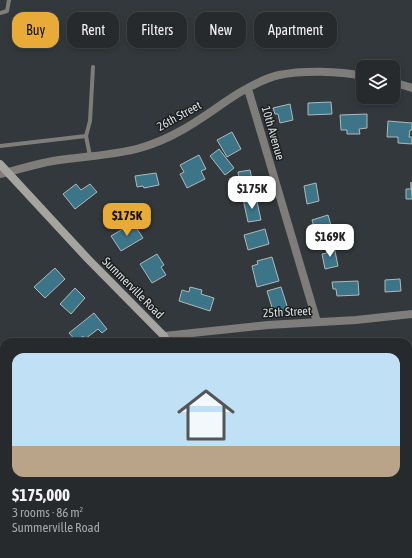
<!DOCTYPE html>
<meta charset="utf-8">
<style>
:root{--surface:#262a2c;--page:#323638;--text:#f1f3f6;--muted:#a4a7a9;--line:#424648;--accent:#e9ab38}
body{margin:0;font-family:"Asap Condensed",sans-serif;background:var(--page);color:var(--text);height:100vh;display:flex;flex-direction:column;font-size:15px;white-space:nowrap}
*{box-sizing:border-box;margin:0}
p{font-size:13px;color:var(--muted)}
.icon{flex:none;width:22px;height:22px;fill:none;stroke:currentColor;stroke-width:2;stroke-linecap:round;stroke-linejoin:round}
.map{position:relative;flex:1;overflow:hidden}
.side{position:absolute;left:0px;top:338px;width:412px;height:220px;display:flex;flex-direction:column;background:var(--surface);border-radius:12px 12px 0 0;box-shadow:0 2px 6px #0003,0 0 0 1px var(--line)}
.side>*{flex:none}
.banner{position:absolute;left:12px;top:12px;width:388px;height:36px;display:flex;gap:8px}
.tools{position:absolute;left:356px;top:60px;display:grid;gap:8px}
.tools a{display:grid;place-items:center;width:44px;height:44px;border-radius:8px;background:var(--surface);box-shadow:0 2px 6px #0003,0 0 0 1px var(--line);font-size:20px}
.price{position:absolute;translate:-50% -34px;padding:0 9px;border-radius:8px;background:#fff;color:#222;font-size:13px;line-height:26px;filter:drop-shadow(0 1px 2px #0008)}
.price::after{content:'';position:absolute;left:50%;top:24px;width:12px;height:9px;margin-left:-6px;background:inherit;clip-path:polygon(0 0,100% 0,50% 100%)}
.price.on{background:var(--accent);color:#111}
ul{padding:0;list-style:none}
li{display:grid;align-content:center;gap:8px;height:212px;padding:0 12px}
li span{display:grid;place-items:center;height:124px;border-radius:12px;color:#555}
li>.icon{margin-inline-start:auto}
span .icon{width:72px;height:72px;fill:#fffc;stroke-width:1}
li b{font-size:17px}
.chip{padding:0 14px;border-radius:12px;background:var(--surface);box-shadow:0 2px 6px #0003,0 0 0 1px var(--line);font-size:14px;line-height:36px}
.chip.on{background:var(--accent);color:#111}
.map>svg:first-child{display:block}
</style>
<div class="map">
<svg width="412" height="558" viewBox="0 0 412 558">
<rect width="100%" height="100%" fill="#32383b"/>
<g fill="#3d7588" stroke="#b0b8bb">
<path d="M331,102L332,114L308,115V103Z"/>
<path d="M290,104L293,120L280,123L278,114H275L273,108Z"/>
<path d="M367,114V128L359,129L360,134H347V130H341L340,115Z"/>
<path d="M388,121L412,123V130H410L409,137H412V144L398,143V137H387Z"/>
<path d="M232,132L241,149L227,157L217,140Z"/>
<path d="M219,149L234,168L225,175L210,156Z"/>
<path d="M199,155L206,169L201,171L205,179L187,188L180,174L184,172L180,165Z"/>
<path d="M250,170L254,188L241,191L238,172Z"/>
<path d="M156,173L159,185L144,188L143,186L137,187L135,176Z"/>
<path d="M411,182L412,199H406V189H411Z"/>
<path d="M316,183L319,201L307,204L304,186Z"/>
<path d="M76,184L81,190L90,184L97,192L75,209L63,194Z"/>
<path d="M256,197L261,220L248,222L243,199Z"/>
<path d="M328,215L333,232L317,237L312,220Z"/>
<path d="M133,223L143,238L121,251L111,236Z"/>
<path d="M265,229L269,244L248,250L244,235Z"/>
<path d="M334,246L338,266L325,269L322,254L327,253L326,248Z"/>
<path d="M157,254L164,265L161,267L166,275L152,283L140,264Z"/>
<path d="M272,257L279,281L257,287L252,266L258,264L257,261Z"/>
<path d="M55,268L65,279L45,298L34,287Z"/>
<path d="M400,279L401,291L385,292V280Z"/>
<path d="M358,281L359,295L337,296L336,289H333L332,282Z"/>
<path d="M190,287L202,290L201,294L214,298L210,311L179,301L182,290L189,292Z"/>
<path d="M281,287L288,309L274,314L267,291Z"/>
<path d="M75,288L85,298L71,314L60,304Z"/>
<path d="M94,313L107,329L102,333L98,329L85,339L83,336L76,341L69,333Z"/>
<rect x="100" y="554" width="18" height="4"/>
<path d="M179,554H208V558H180Z"/>
</g>
<g fill="none" stroke-linecap="round" stroke-linejoin="round">
<g stroke="#7e7d7a" stroke-width="4">
<path d="M0,13L7,11L9,0"/>
<path d="M86,136L90,121L93,67"/>
<path d="M0,146L86,136L90,156"/>
</g>
<g stroke="#7e7d7a" stroke-width="8">
<path d="M393,82L412,88"/>
<path d="M248,89L317,322"/>
<path d="M0,174C18,170 35,164 53,161C82,156 112,156 140,148C172,139 198,121 225,102C239,92 262,79 279,75C303,70 339,71 363,76"/>
<path d="M164,336L268,325L356,320L412,314"/>
<path d="M0,445H4"/>
</g>
<g stroke="#a6a49f" stroke-width="8">
<path d="M0,164L88,259L164,336L167,342"/>
<path d="M230,554V558"/>
</g>
</g>
<g text-anchor="middle" stroke-width="3" stroke-linejoin="round" paint-order="stroke">
<g font-size="12" fill="#dbdfe0" stroke="#1c1f20">
<text transform="translate(179 116) rotate(-29)" y="4">26th Street</text>
<text transform="translate(273 133) rotate(74)" y="4">10th Avenue</text>
<text transform="translate(133 288) rotate(45)" y="4">Summerville Road</text>
<text transform="translate(287 312) rotate(-3)" y="4">25th Street</text>
</g>
</g>
</svg>
<div class="tools">
<a><svg class="icon" aria-label="layers" viewBox="0 0 24 24"><path d="M12 4l9 5-9 5-9-5zM3 14l9 5 9-5"/></svg></a>
</div>
<b class="price" style="left:252px;top:210px">$175K</b>
<b class="price on" style="left:127px;top:237px">$175K</b>
<b class="price" style="left:330px;top:258px">$169K</b>
<div class="banner">
<a class="chip on">Buy</a>
<a class="chip">Rent</a>
<a class="chip">Filters</a>
<a class="chip">New</a>
<a class="chip">Apartment</a>
</div>
<section class="side">
<ul>
<li><span style="background:linear-gradient(#bfe0f5 75%,#b9a48a 0)"><svg class="icon" aria-label="home" viewBox="0 0 24 24"><path d="M3 11l9-7 9 7M6 9v11h12V9"/></svg></span><div><b>$175,000</b><p>3 rooms · 86 m²</p><p>Summerville Road</p></div></li>
</ul>
</section>
</div>
